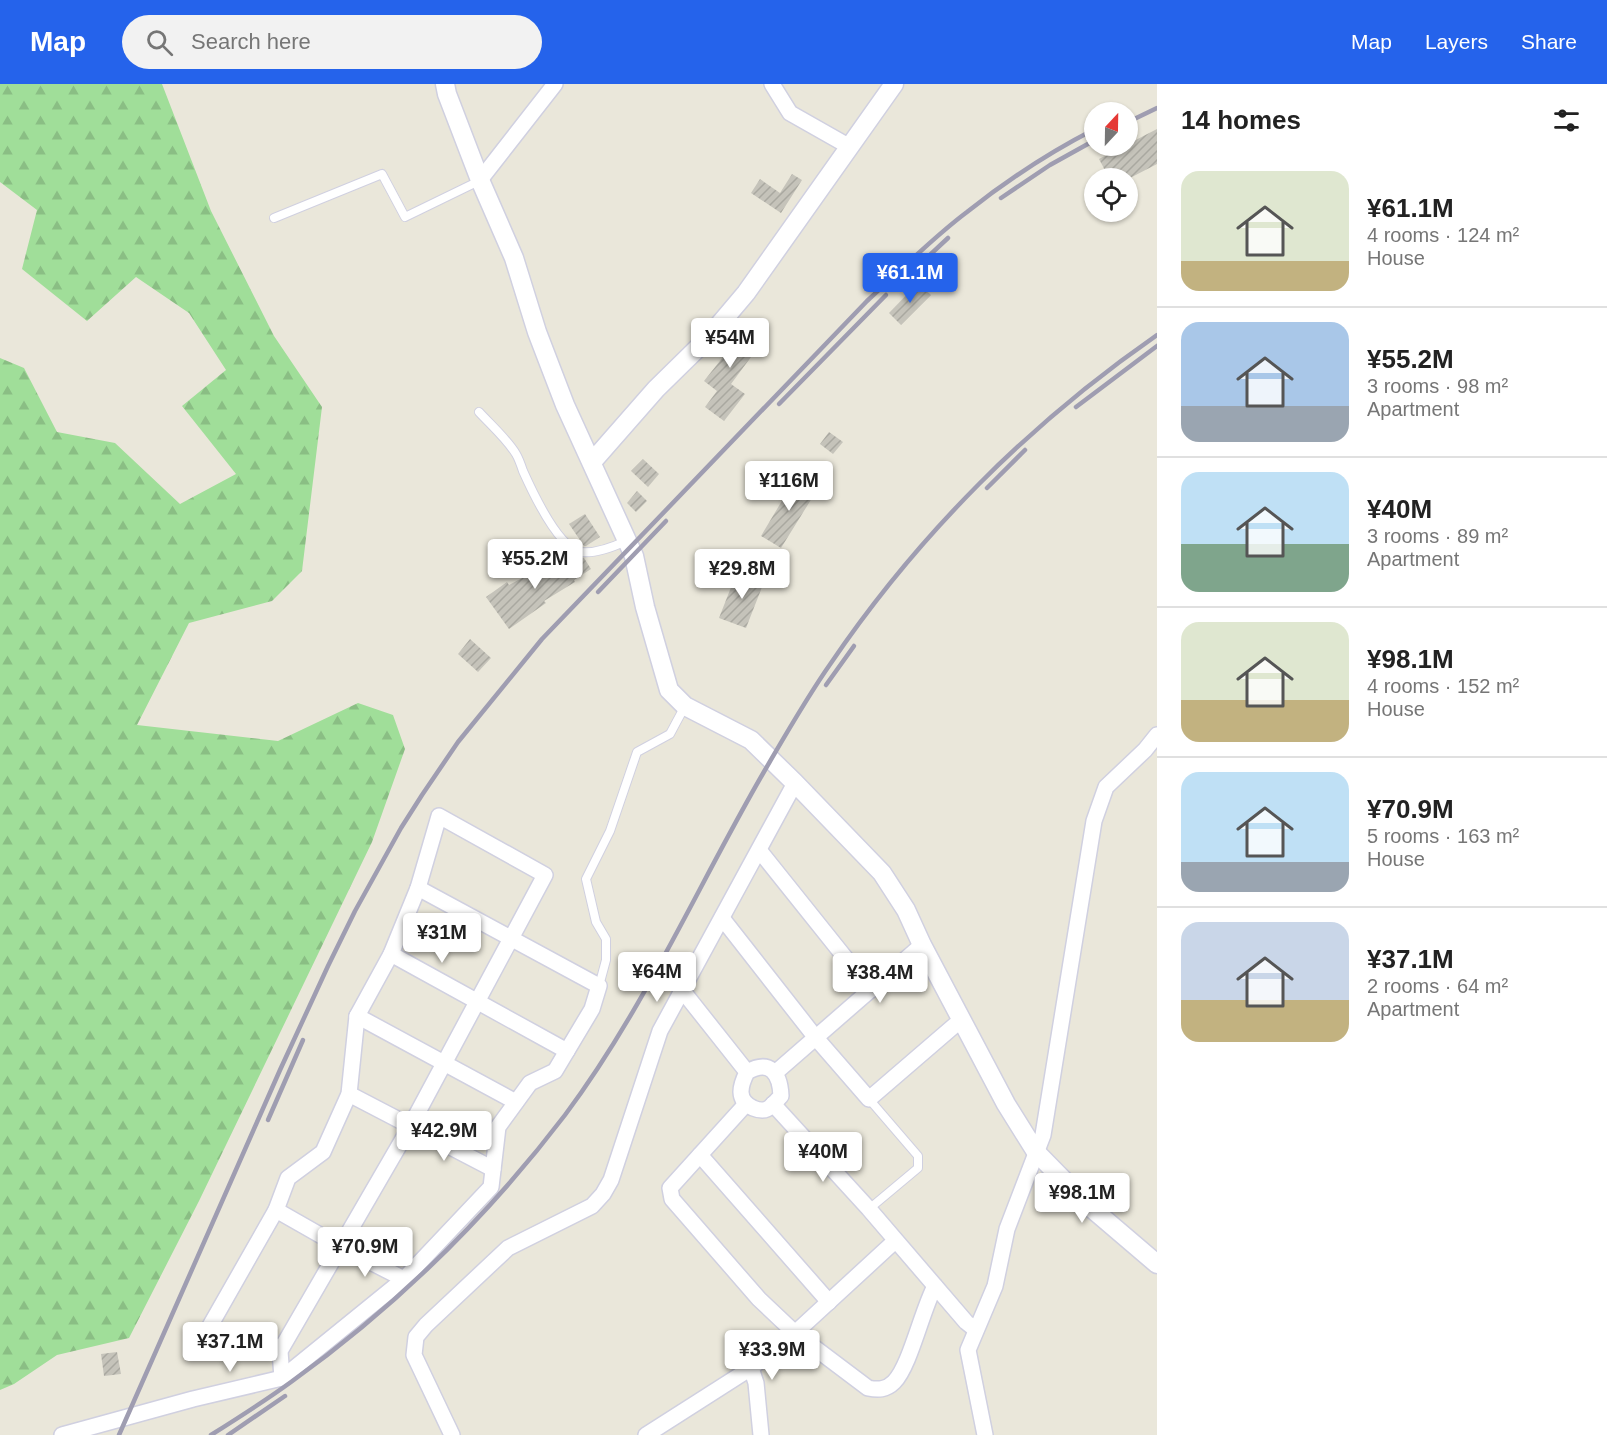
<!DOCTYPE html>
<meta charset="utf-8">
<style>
:root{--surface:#fff;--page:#f2f2f2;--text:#222;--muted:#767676;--line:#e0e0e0;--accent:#2563eb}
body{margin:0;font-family:Helvetica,sans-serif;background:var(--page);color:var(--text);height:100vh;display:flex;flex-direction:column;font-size:22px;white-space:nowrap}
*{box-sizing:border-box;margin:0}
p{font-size:20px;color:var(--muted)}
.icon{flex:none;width:33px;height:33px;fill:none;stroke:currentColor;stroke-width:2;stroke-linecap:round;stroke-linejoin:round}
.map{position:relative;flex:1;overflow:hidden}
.details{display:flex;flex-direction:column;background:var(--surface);width:450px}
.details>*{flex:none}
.needle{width:39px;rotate:22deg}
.buttons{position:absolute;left:1084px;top:18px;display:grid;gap:12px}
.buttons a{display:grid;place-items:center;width:54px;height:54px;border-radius:50%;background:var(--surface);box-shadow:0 2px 4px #0004;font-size:30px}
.price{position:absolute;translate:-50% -51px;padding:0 14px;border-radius:6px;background:#fff;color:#222;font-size:20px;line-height:39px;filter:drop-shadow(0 2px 3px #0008)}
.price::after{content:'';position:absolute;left:50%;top:36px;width:18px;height:14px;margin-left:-9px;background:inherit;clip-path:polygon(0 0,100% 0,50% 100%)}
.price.current{background:var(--accent);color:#fff}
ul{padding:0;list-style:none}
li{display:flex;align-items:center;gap:18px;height:150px;padding:0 24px}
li+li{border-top:2px solid var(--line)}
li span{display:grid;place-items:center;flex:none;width:168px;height:120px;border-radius:18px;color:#555}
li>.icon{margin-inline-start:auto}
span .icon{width:72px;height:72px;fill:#fffc;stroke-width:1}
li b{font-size:26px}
h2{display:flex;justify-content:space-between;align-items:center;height:72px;padding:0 24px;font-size:26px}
header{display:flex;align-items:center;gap:36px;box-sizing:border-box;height:84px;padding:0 30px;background:var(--accent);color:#fff}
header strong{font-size:28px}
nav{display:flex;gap:33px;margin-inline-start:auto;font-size:21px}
.search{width:420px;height:54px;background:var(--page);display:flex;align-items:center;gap:15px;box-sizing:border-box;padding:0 21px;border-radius:33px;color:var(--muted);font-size:22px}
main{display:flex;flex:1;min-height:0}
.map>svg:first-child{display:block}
</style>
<header>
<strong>Map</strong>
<div class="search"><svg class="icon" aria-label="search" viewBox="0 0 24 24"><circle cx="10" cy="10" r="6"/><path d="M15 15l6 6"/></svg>Search here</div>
<nav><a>Map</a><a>Layers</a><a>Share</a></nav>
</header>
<main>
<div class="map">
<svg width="1157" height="1351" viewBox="0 0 1157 1351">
<defs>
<pattern id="forest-firs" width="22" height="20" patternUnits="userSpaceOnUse" patternTransform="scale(1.5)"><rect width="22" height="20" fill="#a0de99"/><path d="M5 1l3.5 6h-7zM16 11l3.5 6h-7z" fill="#8abe84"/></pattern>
<pattern id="building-hatch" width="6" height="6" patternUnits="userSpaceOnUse" patternTransform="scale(1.5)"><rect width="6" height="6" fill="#c5c3ba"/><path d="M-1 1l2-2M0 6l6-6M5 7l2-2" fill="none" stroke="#a9a8a0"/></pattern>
</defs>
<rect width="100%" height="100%" fill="#eae7da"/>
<path fill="url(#forest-firs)" d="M0,0H162L211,127L274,252L322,323L302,487L272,517L189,539L137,641L278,657L358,619L393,631L405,665L372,758L199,1117L129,1254L57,1271L14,1300L0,1306V274L24,284L57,348L115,359L180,420L236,390L182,322L226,286L189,229L136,193L87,237L22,185L37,126L0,98Z"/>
<g fill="url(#building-hatch)">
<path d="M1157,45V80L1130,94H1109L1099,75Z"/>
<path d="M792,90L802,96L781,129L751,109L760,95L780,109Z"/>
<path d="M918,199L931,211L901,241L889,229Z"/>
<path d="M740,238L762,253L751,268L754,269L731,300L745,310L724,337L705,323L717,307L704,297L723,273L713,265L727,249L730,251Z"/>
<path d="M829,348L843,358L833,370L820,360Z"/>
<path d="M643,375L659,390L648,403L631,387Z"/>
<path d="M791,393L817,406L781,464L761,452L786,410L783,408Z"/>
<path d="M637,407L647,417L636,428L627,419Z"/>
<path d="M585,430L600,453L586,462H584L569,440Z"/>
<path d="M574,472L584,474L591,485L574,496L575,498L544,517L546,519L509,545L486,513L507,498L509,501L539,485L541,490L562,476L563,478Z"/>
<path d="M737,488L764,498L746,544L719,534Z"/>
<path d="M470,555L491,574L478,588L458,570Z"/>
<path d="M117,1268L121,1290L104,1292L101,1270Z"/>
</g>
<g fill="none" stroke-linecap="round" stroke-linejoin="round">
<defs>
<g id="service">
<path d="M274,134L382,90L405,133L479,97"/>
<path d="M479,328C491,341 507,355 516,370C519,375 521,381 523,387C532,407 558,464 581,468C596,470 613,463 626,457"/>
<path d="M599,902L606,876V855L596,838L586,795L610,747L637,668L670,650L685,622"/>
<path d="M869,1015L918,1072V1084L869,1125"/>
</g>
<g id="minor">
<path d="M772,0L790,29L850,63"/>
<path d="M480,96L555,0"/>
<path d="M759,766L871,906"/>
<path d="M722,834L816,954L869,1015L955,941L962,937"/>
<path d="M391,870L567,967"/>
<path d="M682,906L747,988C740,1002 736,1016 753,1024C758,1026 763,1027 767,1025C772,1023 777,1016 781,1012C780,989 770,975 747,988"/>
<path d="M357,932L516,1018"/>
<path d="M775,989L922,861"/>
<path d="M349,1010L493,1085"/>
<path d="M746,1020L670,1104L672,1115L759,1215L795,1249L868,1304C878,1306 886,1306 894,1298C910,1282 922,1226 935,1202"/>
<path d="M773,1020L869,1125L966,1238L976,1246"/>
<path d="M700,1071L829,1218"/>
<path d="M276,1126L341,1163L404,1195"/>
<path d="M282,1294L404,1195L491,1103L498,1043L530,999L555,987L592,925L599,902L418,804"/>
<path d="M62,1351L193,1315L282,1294L280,1267L411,1041L545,791L439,732L418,804L391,870L357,932L349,1010L323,1068L288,1094L276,1126L206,1249L256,1247L280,1267"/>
<path d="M452,1351L414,1271L416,1253L426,1241L508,1164L592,1122L603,1110L611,1096L660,947L795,699"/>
<path d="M646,1351L751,1284"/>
<path d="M761,1351L756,1299L751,1284L795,1249L895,1157"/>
<path d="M985,1351L968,1266L995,1202L1007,1145L1043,1051L1094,737L1106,703L1145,666L1157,651"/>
</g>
<g id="tertiary">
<path d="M445,0L447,10L480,96L514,174L537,248L565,321L634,472L645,523L669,606L685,622L751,656L795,699L882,789L906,826L922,861L1006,1020L1036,1068L1089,1122L1157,1180"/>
<path d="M592,378L656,305L708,254L746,209L894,0"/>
</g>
</defs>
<use href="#service" stroke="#d0d0e0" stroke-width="10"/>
<use href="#minor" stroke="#d0d0e0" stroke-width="18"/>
<use href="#tertiary" stroke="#d0d0e0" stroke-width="21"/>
<use href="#service" stroke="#fff" stroke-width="8"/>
<use href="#minor" stroke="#fff" stroke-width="15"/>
<use href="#tertiary" stroke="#fff" stroke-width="18"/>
<g stroke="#9f9db1" stroke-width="4.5">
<path d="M1128,38L1157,24"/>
<path d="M1001,114L1050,81L1095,56"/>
<path d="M902,197L948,154"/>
<path d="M779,320L886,211"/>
<path d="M1076,323L1157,262"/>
<path d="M987,404L1025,366"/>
<path d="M598,508L666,437"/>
<path d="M826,601L854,562"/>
<path d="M268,1036L303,956"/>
<path d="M119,1351L280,986L328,882L355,827L401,744L422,711L458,658L542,555L867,217C900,187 931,155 967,128C1006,97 1050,68 1095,45"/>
<path d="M211,1351C238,1334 265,1317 291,1298C394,1224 488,1132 565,1031C645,924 698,801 765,686C786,650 807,613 831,579C918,451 1030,339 1157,251"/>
<path d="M228,1351L285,1312"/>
</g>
</g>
</svg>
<div class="buttons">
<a><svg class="needle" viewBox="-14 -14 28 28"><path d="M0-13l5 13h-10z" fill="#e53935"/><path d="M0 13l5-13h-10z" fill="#767676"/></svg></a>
<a><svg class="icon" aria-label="locate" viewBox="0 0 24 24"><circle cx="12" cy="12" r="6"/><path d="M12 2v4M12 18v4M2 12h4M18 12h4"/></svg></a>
</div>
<b class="price current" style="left:910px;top:220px">¥61.1M</b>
<b class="price" style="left:730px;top:285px">¥54M</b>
<b class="price" style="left:789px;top:428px">¥116M</b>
<b class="price" style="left:535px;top:506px">¥55.2M</b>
<b class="price" style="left:742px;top:516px">¥29.8M</b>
<b class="price" style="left:442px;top:880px">¥31M</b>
<b class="price" style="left:657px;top:919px">¥64M</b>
<b class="price" style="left:880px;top:920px">¥38.4M</b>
<b class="price" style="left:444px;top:1078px">¥42.9M</b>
<b class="price" style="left:823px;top:1099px">¥40M</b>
<b class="price" style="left:1082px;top:1140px">¥98.1M</b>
<b class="price" style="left:365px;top:1194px">¥70.9M</b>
<b class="price" style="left:230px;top:1289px">¥37.1M</b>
<b class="price" style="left:772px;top:1297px">¥33.9M</b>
</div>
<section class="details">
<h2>14 homes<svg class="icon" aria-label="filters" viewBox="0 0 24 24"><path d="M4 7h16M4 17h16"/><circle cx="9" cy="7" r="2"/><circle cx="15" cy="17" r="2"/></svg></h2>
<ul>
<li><span style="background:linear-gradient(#dfe7d0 75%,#c2b280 0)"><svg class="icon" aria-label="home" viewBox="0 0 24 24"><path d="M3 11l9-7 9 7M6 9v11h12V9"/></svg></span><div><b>¥61.1M</b><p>4 rooms · 124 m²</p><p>House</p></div></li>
<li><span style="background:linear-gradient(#a9c7e8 70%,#9aa5b1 0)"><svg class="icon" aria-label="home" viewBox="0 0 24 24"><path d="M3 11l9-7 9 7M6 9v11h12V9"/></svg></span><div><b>¥55.2M</b><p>3 rooms · 98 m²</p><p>Apartment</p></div></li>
<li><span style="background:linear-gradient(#bfe0f5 60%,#7fa58c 0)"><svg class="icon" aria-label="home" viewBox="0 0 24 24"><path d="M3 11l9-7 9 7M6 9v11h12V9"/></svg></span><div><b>¥40M</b><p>3 rooms · 89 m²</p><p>Apartment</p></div></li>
<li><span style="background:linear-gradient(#dfe7d0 65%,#c2b280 0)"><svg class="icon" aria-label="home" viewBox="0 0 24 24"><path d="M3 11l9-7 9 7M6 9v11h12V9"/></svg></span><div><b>¥98.1M</b><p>4 rooms · 152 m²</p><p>House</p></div></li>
<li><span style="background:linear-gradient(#bfe0f5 75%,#9aa5b1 0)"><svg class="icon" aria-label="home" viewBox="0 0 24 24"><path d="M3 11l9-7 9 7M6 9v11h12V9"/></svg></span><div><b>¥70.9M</b><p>5 rooms · 163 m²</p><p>House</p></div></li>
<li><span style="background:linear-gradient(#c9d6e8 65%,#c2b280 0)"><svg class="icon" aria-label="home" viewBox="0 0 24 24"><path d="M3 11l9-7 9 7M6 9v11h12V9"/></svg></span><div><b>¥37.1M</b><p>2 rooms · 64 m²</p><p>Apartment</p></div></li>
</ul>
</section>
</main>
